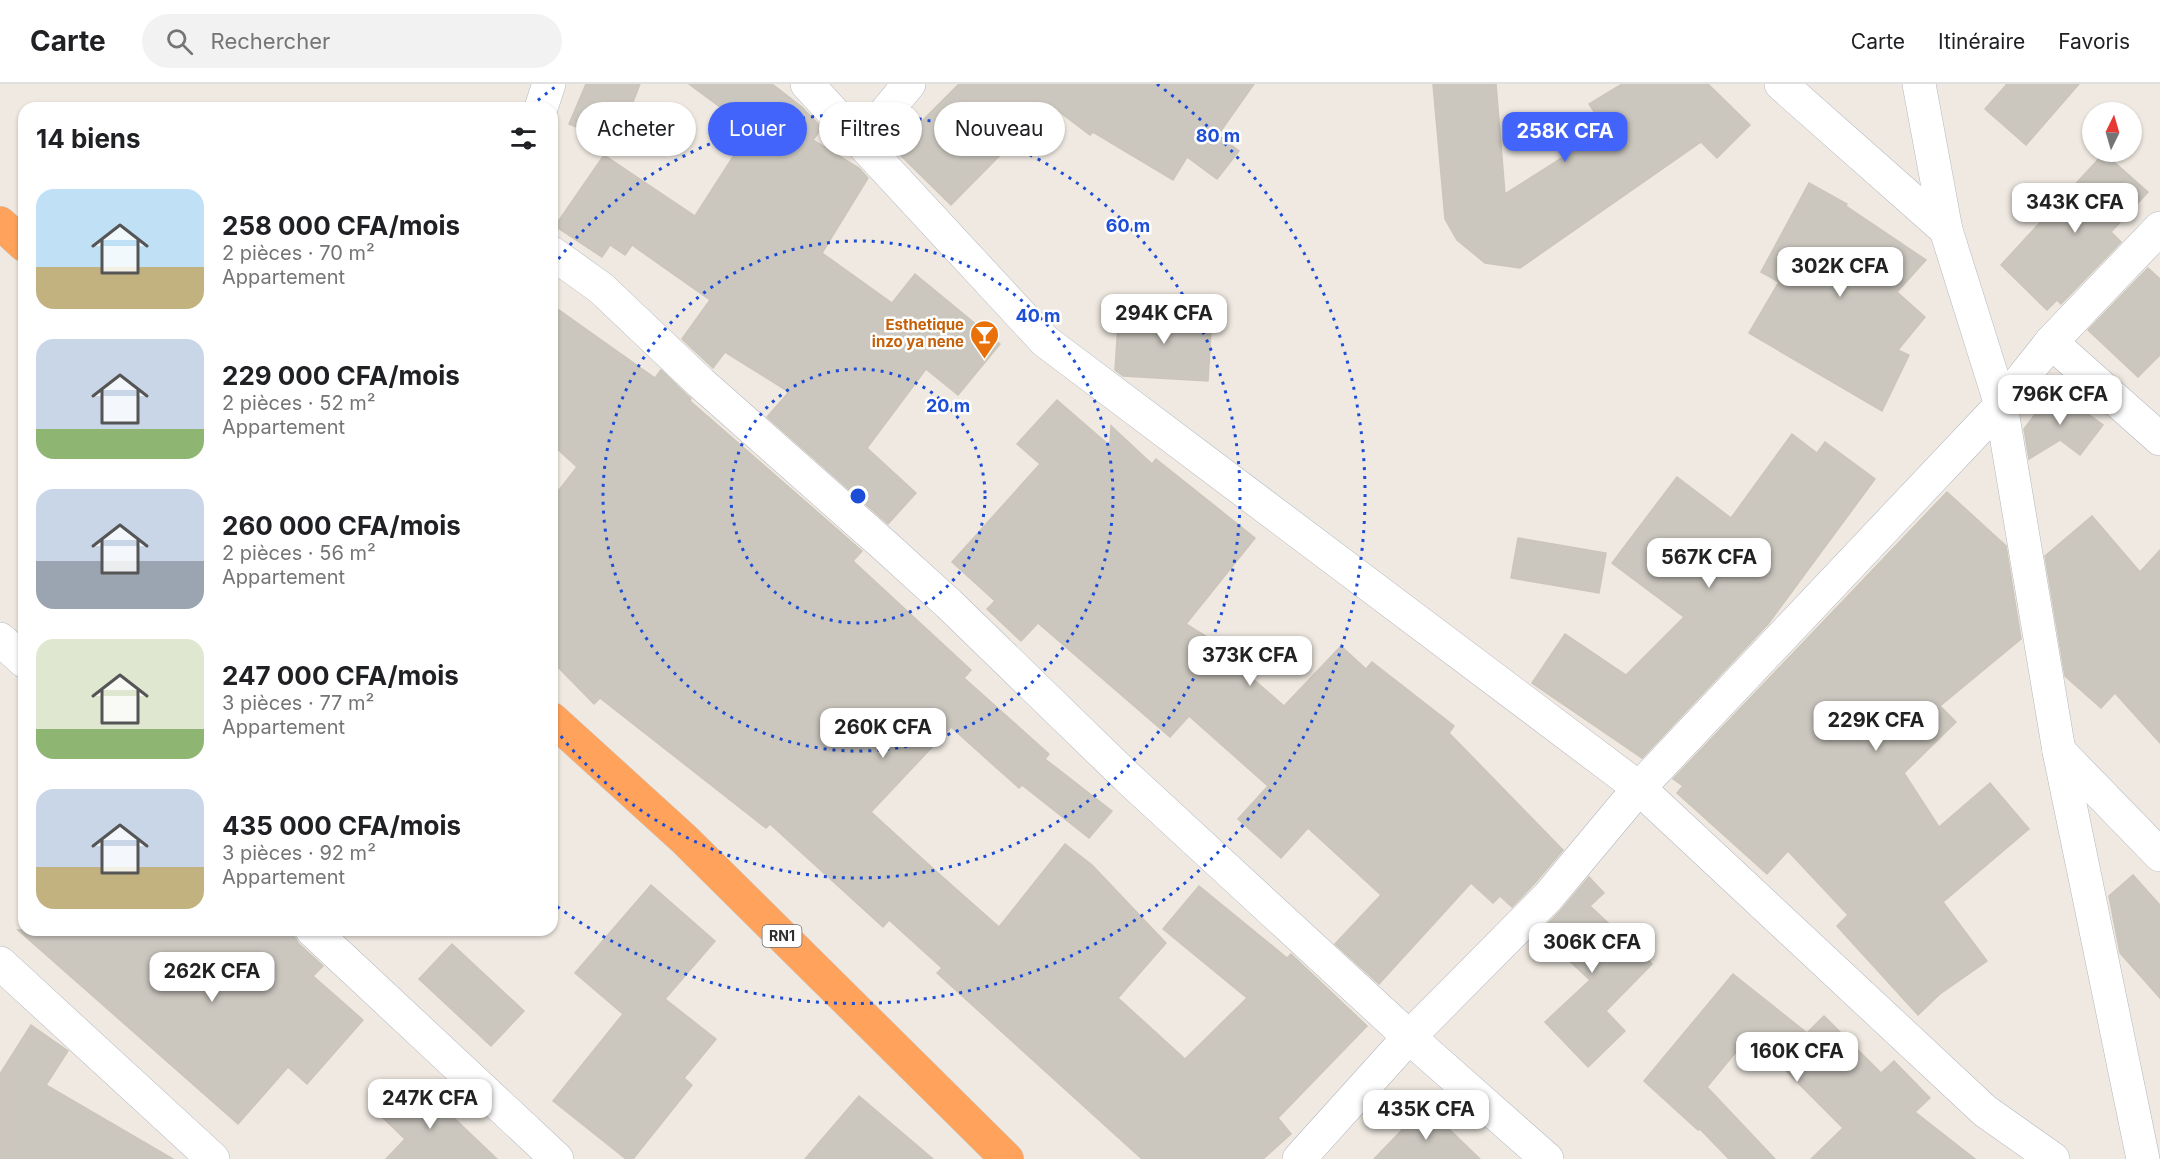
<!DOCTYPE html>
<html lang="fr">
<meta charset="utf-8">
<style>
:root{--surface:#fff;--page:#f2f2f2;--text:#202124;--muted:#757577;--line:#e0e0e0;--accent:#4264fb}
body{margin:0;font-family:Inter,sans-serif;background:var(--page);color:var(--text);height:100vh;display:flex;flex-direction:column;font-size:22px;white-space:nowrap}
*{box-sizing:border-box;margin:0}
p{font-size:20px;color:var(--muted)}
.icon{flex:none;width:33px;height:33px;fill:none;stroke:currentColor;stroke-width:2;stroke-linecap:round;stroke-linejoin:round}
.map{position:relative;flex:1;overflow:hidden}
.sheet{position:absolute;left:18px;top:18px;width:540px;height:834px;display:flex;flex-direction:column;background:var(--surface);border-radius:18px;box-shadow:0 2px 4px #0004}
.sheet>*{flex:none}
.guide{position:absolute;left:576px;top:18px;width:570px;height:54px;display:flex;gap:12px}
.needle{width:39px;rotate:5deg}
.fabs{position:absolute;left:2082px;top:18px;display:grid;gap:12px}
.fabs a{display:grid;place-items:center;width:60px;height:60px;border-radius:50%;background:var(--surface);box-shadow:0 2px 4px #0004;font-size:30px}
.price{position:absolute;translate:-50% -51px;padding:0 14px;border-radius:12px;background:#fff;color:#222;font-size:20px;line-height:39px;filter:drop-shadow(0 2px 3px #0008)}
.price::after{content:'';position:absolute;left:50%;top:36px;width:18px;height:14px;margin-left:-9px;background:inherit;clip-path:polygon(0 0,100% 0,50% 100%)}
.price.current{background:var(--accent);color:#fff}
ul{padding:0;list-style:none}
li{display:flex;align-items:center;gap:18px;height:150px;padding:0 18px}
li span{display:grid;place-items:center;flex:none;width:168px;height:120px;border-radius:18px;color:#555}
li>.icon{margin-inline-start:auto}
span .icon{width:72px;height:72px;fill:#fffc;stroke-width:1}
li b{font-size:26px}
h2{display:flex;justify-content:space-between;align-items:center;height:72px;padding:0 18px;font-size:26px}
.tag{padding:0 21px;border-radius:27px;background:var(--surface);box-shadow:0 2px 4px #0004;font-size:21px;line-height:54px}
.tag.current{background:var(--accent);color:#fff}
header{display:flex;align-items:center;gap:36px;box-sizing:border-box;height:84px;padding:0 30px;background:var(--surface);border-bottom:2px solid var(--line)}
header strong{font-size:28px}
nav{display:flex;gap:33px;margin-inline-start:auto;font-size:21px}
.search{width:420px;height:54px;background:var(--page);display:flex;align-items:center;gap:15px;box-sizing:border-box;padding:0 21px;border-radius:33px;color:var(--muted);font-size:22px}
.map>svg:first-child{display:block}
</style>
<header>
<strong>Carte</strong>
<div class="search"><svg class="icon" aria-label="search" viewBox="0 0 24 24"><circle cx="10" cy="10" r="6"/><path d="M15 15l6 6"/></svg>Rechercher</div>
<nav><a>Carte</a><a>Itinéraire</a><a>Favoris</a></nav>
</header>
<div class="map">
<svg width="2160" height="1075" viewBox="0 0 2160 1075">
<rect width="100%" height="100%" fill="#efe9e1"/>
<g fill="#cbc7bf" stroke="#cbc5ba" stroke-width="1.5">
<path d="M586,0H640L617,59L569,40Z"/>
<path d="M689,0H772L802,23L822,44L813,56L859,84L868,94L822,169L892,219L915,190L1000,260L958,311L926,285L867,364L916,409L888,440L767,333L789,308L725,268L713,284L682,255L710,216L632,161L625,171L610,161L602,173L555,142L604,71L695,132L738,65L711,42L724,26Z"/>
<path d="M959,0H1254L1218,51L1239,67L1217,95L1187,73L1173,96L1093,48L1090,51L1049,20L1021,57L1017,54L951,121L894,65Z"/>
<path d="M1433,0H1496L1505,110L1606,46L1589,20L1622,0H1708L1750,41L1717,74L1701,58L1520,184L1485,179L1457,156L1445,135Z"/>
<path d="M2007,0H2079L2026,61L1985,25Z"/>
<path d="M2104,69L2148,108L2111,148L2121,158L2061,220L2057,216L2047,226L2001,181Z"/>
<path d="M1809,99L1847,120L1846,122L1926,176L1897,208L1925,233L1898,266L1909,271L1882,327L1749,249L1779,198L1761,188Z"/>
<path d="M2148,184L2160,195V271L2138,293L2088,246Z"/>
<path d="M552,221L655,294L661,286L691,315L690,317L862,467L853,477L971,586L964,594L1049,670L1045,675L1112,727L1089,754L1022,701L1019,704L951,643L871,728L938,789L999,843L1065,760L1092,781L1166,859L1118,914L1185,975L1247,914L1163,845L1199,802L1287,874L1291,870L1367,942L1278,1034L1291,1050L1263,1075H1142L937,889L942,884L889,836L883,843L770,740L766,744L600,614L594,620L552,577V415L577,383L552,360Z"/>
<path d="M1119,224L1212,230L1208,297L1123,292L1115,286Z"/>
<path d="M2054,305L2103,341L2080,371L2060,356L2029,375L2024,345Z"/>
<path d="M1057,316L1110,362L1111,342L1152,380L1156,375L1255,454L1186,540L1244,576L1239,583L1284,622L1341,562L1366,585L1372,578L1454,642L1449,649L1563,766L1534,800L1512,823L1500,812L1493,819L1471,799L1379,900L1335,860L1381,811L1308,744L1281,774L1238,735L1268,702L1189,632L1170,653L1038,539L1021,557L987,525L995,517L952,478L1040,380L1017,360Z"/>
<path d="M1792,350L1817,369L1825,358L1875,395L1768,540L1642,674L1532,599L1565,550L1626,591L1684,533L1612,479L1677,393L1731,434Z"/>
<path d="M1947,408L2006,462L2021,555L1940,622L1956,638L1904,689L1939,743L1990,699L2029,745L1943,818L1987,877L1940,910L1918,931L1837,842L1848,831L1788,767L1767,790L1677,709L1683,702L1673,695Z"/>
<path d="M2092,432L2140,488L2160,466V659L2115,609L2101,624L2065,592L2045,472Z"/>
<path d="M1518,454L1606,469L1599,509L1511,494Z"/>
<path d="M2133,791L2160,821V914L2120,869L2109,812Z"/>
<path d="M1589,793L1604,809L1590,822L1652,880L1606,927L1625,947L1588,983L1545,938L1590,896L1539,849L1562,825Z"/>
<path d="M651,801L715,857L665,915L716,955L684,994L692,1001L633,1075H626L553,1017L623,930L575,889Z"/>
<path d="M18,846H294V852L299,860L323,882L313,892L363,936L307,1000L288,983L238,1040Z"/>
<path d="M452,860L524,927L491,962L419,895Z"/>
<path d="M1733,890L1807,949L1824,932L1881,989L1894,977L1930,1014L1915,1028L1975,1075H1811L1843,1044L1750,951L1707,1003L1775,1075H1729L1700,1045L1698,1046L1644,997Z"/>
<path d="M31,941L68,967L46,1001L173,1075H0V990Z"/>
<path d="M414,996L497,1075H386L405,1055L380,1031Z"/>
<path d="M859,1012L933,1075H805Z"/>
<path d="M1425,1022L1480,1075H1374Z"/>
</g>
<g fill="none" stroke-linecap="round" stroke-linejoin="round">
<defs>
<g id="street">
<path d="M807,0L1045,257L1639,704L1985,1027L2053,1075"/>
<path d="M1781,0L1946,146"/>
<path d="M1919,0L1946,146L2001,321L2059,667L2143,1075"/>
<path d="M541,24L549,0"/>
<path d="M861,58L909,0"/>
<path d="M552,169L601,204L701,299L884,461L949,520L1127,693L1409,953L1547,1075"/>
<path d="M2051,258L2160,355"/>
<path d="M0,555L24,577"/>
<path d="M2059,667L2160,771"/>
<path d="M312,846L557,1075"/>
<path d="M0,879L213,1075"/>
<path d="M1299,1075L1409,953L1548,813L1639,704L2001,321L2051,258L2160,144"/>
</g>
<g id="highway">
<path d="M0,139L24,161"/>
<path d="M552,635L684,755L1007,1075"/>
</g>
</defs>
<use href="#street" stroke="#b4b7c1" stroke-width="34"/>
<use href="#highway" stroke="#c9c9c9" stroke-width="34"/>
<use href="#street" stroke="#fff" stroke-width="33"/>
<use href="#highway" stroke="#ffa35c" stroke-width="33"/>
</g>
<g fill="none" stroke="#1d4ed8" stroke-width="3" stroke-dasharray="3 6">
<circle cx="858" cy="412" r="127"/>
<circle cx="858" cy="412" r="255"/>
<path d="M553 182A382 382 0 1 1 553 642"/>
<path d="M531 22A509 509 0 0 1 559 0M1157 0A509 509 0 1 1 555 821"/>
</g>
<defs>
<symbol id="bar-pin" viewBox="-11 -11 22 30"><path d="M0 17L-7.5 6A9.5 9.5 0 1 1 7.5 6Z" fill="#e8710a" stroke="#fff"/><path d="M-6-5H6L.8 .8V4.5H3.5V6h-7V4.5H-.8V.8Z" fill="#fff"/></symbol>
</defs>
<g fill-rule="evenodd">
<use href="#bar-pin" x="968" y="234" width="33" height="45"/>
</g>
<g text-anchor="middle" stroke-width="5" stroke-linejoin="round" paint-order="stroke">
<rect fill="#fff" stroke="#6d6d6d" stroke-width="1.5" x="762.5" y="841" width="39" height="22" rx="4.5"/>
<g font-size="14" font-weight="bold" fill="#2e2e2e">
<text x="782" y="857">RN1</text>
</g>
<g font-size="15" font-weight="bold" fill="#c56008" stroke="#fff" text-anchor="end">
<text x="964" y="246">Esthetique<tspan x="964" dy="17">inzo ya nene</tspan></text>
</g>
</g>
<circle cx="858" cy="412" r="9" fill="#1d4ed8" stroke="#fff" stroke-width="3"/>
<g font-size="18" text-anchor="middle" font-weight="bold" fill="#1d4ed8" stroke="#fff" stroke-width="5" stroke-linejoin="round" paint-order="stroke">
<text x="1218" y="58">80 m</text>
<text x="1128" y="148">60 m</text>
<text x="1038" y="238">40 m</text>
<text x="948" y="328">20 m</text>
</g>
</svg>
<div class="fabs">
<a><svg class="needle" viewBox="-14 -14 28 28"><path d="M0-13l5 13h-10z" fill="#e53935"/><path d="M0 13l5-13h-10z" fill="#757577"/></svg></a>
</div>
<b class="price current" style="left:1565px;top:79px">258K CFA</b>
<b class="price" style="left:2075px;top:150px">343K CFA</b>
<b class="price" style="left:1840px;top:214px">302K CFA</b>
<b class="price" style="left:1164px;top:261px">294K CFA</b>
<b class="price" style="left:2060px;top:342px">796K CFA</b>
<b class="price" style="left:1709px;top:505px">567K CFA</b>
<b class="price" style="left:1250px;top:603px">373K CFA</b>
<b class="price" style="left:1876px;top:668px">229K CFA</b>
<b class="price" style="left:883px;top:675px">260K CFA</b>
<b class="price" style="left:1592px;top:890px">306K CFA</b>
<b class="price" style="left:212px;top:919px">262K CFA</b>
<b class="price" style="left:1797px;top:999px">160K CFA</b>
<b class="price" style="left:430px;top:1046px">247K CFA</b>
<b class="price" style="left:1426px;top:1057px">435K CFA</b>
<div class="guide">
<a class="tag">Acheter</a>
<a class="tag current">Louer</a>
<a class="tag">Filtres</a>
<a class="tag">Nouveau</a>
</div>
<section class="sheet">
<h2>14 biens<svg class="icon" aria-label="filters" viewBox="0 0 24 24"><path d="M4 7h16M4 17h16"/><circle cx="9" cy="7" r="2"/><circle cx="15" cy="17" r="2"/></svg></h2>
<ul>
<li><span style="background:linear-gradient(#bfe0f5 65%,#c2b280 0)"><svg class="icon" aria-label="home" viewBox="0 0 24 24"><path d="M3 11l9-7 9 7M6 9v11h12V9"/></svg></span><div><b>258 000 CFA/mois</b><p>2 pièces · 70 m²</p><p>Appartement</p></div></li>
<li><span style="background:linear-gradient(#c9d6e8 75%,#8fb573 0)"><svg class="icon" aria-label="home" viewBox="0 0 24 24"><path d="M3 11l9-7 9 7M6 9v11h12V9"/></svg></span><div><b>229 000 CFA/mois</b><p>2 pièces · 52 m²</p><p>Appartement</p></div></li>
<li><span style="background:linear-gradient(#c9d6e8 60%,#9aa5b1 0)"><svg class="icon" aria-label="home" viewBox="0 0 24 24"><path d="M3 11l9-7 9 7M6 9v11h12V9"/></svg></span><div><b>260 000 CFA/mois</b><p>2 pièces · 56 m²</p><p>Appartement</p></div></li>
<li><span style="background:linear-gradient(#dfe7d0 75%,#8fb573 0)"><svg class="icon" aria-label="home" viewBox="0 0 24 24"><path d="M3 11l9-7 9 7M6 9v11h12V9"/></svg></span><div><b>247 000 CFA/mois</b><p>3 pièces · 77 m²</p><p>Appartement</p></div></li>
<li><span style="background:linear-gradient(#c9d6e8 65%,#c2b280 0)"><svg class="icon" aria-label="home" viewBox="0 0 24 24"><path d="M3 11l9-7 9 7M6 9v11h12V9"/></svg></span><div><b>435 000 CFA/mois</b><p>3 pièces · 92 m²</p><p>Appartement</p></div></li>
</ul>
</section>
</div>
